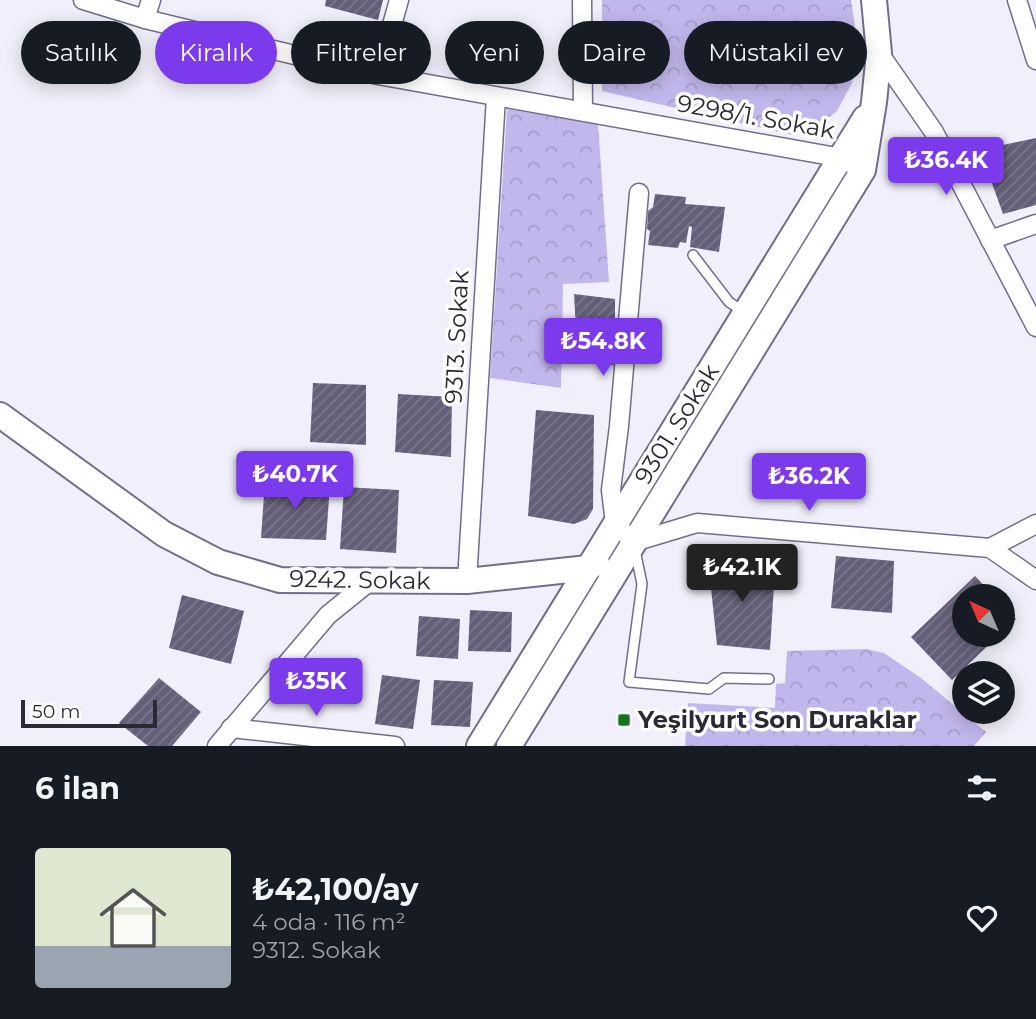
<!DOCTYPE html>
<html lang="tr">
<meta charset="utf-8">
<style>
:root{--surface:#171b24;--page:#20242c;--text:#f1f3f6;--muted:#9ea1a6;--accent:#7c3aed}
body{margin:0;font-family:Montserrat,sans-serif;background:var(--page);color:var(--text);height:100vh;display:flex;flex-direction:column;font-size:26px;white-space:nowrap}
*{box-sizing:border-box;margin:0}
p{font-size:23px;color:var(--muted)}
.icon{flex:none;width:38px;height:38px;fill:none;stroke:currentColor;stroke-width:2;stroke-linecap:round;stroke-linejoin:round}
.map{position:relative;height:746px;overflow:hidden}
.drawer{display:flex;flex-direction:column;background:var(--surface);flex:1}
.drawer>*{flex:none}
.guide{position:absolute;left:21px;top:21px;width:994px;height:63px;display:flex;gap:14px}
.needle{width:46px;rotate:316deg}
.fabs{position:absolute;left:952px;top:584px;display:grid;gap:14px}
.fabs a{display:grid;place-items:center;width:63px;height:63px;border-radius:50%;background:var(--surface);box-shadow:0 4px 18px #0003;font-size:35px}
.scale{position:absolute;left:21px;bottom:18px;width:136px;box-sizing:border-box;padding-left:7px;border:4px solid #2b2934;border-top:0;font-size:19px;line-height:24px;white-space:nowrap;color:#2b2934;-webkit-text-stroke:5px #fefefe;paint-order:stroke}
.price{position:absolute;translate:-50% -60px;padding:0 16px;border-radius:7px;background:var(--accent);color:#fff;font-size:23px;line-height:46px;filter:drop-shadow(0 2px 4px #0008)}
.price::after{content:'';position:absolute;left:50%;top:42px;width:21px;height:16px;margin-left:-10px;background:inherit;clip-path:polygon(0 0,100% 0,50% 100%)}
.price.on{background:#222;color:#fff}
ul{padding:0;list-style:none}
li{display:flex;align-items:center;gap:21px;height:175px;padding:0 35px}
li span{display:grid;place-items:center;flex:none;width:196px;height:140px;border-radius:7px;color:#555}
li>.icon{margin-inline-start:auto}
span .icon{width:84px;height:84px;fill:#fffc;stroke-width:1}
li b{font-size:30px}
h2{display:flex;justify-content:space-between;align-items:center;height:84px;padding:0 35px;font-size:30px}
.tag{padding:0 24px;border-radius:32px;background:var(--surface);box-shadow:0 4px 18px #0003;font-size:24px;line-height:63px}
.tag.on{background:var(--accent);color:#fff}
.map>svg:first-child{display:block}
</style>
<div class="map">
<svg width="1036" height="746" viewBox="0 0 1036 746">
<defs>
<pattern id="park-crowns" width="20" height="18" patternUnits="userSpaceOnUse" patternTransform="scale(1.75)"><rect width="20" height="18" fill="#c2b7ec"/><path d="M2 6a3 3 0 1 1 6 0M12 15a3 3 0 1 1 6 0" fill="none" stroke="#a79dcb"/></pattern>
<pattern id="building-hatch" width="6" height="6" patternUnits="userSpaceOnUse" patternTransform="scale(1.75)"><rect width="6" height="6" fill="#645f78"/><path d="M-1 1l2-2M0 6l6-6M5 7l2-2" fill="none" stroke="#7b778a"/></pattern>
</defs>
<rect width="100%" height="100%" fill="#f1effb"/>
<g fill="url(#park-crowns)">
<path d="M602,0H851L856,33L852,83L837,111L814,129L792,135L602,91Z"/>
<path d="M507,109L598,124L609,282L563,284L561,388L490,378Z"/>
<path d="M866,649L884,653L921,678L986,732L974,746H685L688,703L775,708L776,684L785,683L787,651Z"/>
</g>
<g fill="url(#building-hatch)">
<path d="M326,0H383L378,20L325,6Z"/>
<path d="M1036,138V205L1003,214L980,150Z"/>
<path d="M655,194L686,197L685,204L725,207L719,252L690,247L692,227L689,226L686,243L680,242L678,248L648,245L650,231L647,229L648,211L653,207Z"/>
<path d="M574,294L615,299V334L623,335L621,366L569,360L570,330H576Z"/>
<path d="M313,383L366,385V445L310,442Z"/>
<path d="M398,394L452,397L451,457L395,452Z"/>
<path d="M536,410L594,415L593,509L587,519L574,524L528,516Z"/>
<path d="M265,481L330,485L326,540L261,538Z"/>
<path d="M344,487L399,490L396,553L340,549Z"/>
<path d="M836,556L894,561L892,613L831,608Z"/>
<path d="M708,560L775,569L770,650L717,645Z"/>
<path d="M975,576L995,597H964V635H999L952,680L911,637Z"/>
<path d="M182,595L244,611L231,664L169,648Z"/>
<path d="M1003,605L1016,619L1003,632Z"/>
<path d="M470,610L512,612L511,652L468,651Z"/>
<path d="M419,616L460,619L458,659L416,656Z"/>
<path d="M382,675L420,680L413,729L375,724Z"/>
<path d="M159,678L201,712L172,746H148L119,723Z"/>
<path d="M434,680L473,682L470,727L431,725Z"/>
</g>
<g fill="none" stroke-linecap="round" stroke-linejoin="round">
<defs>
<g id="lane">
<path d="M693,255L729,302L744,312"/>
<path d="M635,550L642,584L629,682L709,689L724,678L769,679"/>
</g>
<g id="street">
<path d="M83,0L145,19L151,0"/>
<path d="M582,0L583,111"/>
<path d="M1017,0L1036,60"/>
<path d="M145,19L378,75L842,158L850,163"/>
<path d="M879,53L934,132L1036,327"/>
<path d="M378,75L399,0"/>
<path d="M639,193L619,426L611,490L615,524L634,542L697,523L990,548L1036,580"/>
<path d="M990,240L1036,224"/>
<path d="M990,548L1036,524"/>
<path d="M467,581L496,97"/>
<path d="M231,728L395,746"/>
<path d="M217,746L328,615L370,581"/>
</g>
<g id="secondary">
<path d="M0,415L164,534L218,562L280,580L467,581L588,568L597,563"/>
<path d="M479,746L865,118"/>
<path d="M509,746L863,170L874,102L879,53L874,0"/>
</g>
</defs>
<use href="#lane" stroke="#736e88" stroke-width="12"/>
<use href="#street" stroke="#736e88" stroke-width="21"/>
<use href="#secondary" stroke="#736e88" stroke-width="28"/>
<use href="#lane" stroke="#fff" stroke-width="9"/>
<use href="#street" stroke="#fff" stroke-width="18"/>
<use href="#secondary" stroke="#fff" stroke-width="24"/>
</g>
<rect fill="#187321" stroke="#fefefe" stroke-width="2.5" x="617" y="713" width="14" height="14" rx="3.5"/>
<g text-anchor="middle" stroke-width="7" stroke-linejoin="round" paint-order="stroke">
<g font-size="24" fill="#2b2934" stroke="#fefefe">
<text transform="translate(756 117) rotate(10)" y="8">9298/1. Sokak</text>
<text transform="translate(457 337) rotate(-87)" y="8">9313. Sokak</text>
<text transform="translate(677 424) rotate(-58)" y="8">9301. Sokak</text>
<text transform="translate(360 580) rotate(1)" y="8">9242. Sokak</text>
</g>
<g font-size="24" font-weight="bold" fill="#2b2934" stroke="#fefefe" text-anchor="start">
<text x="638" y="728">Yeşilyurt Son Duraklar</text>
</g>
</g>
</svg>
<div class="fabs">
<a><svg class="needle" viewBox="-14 -14 28 28"><path d="M0-13l5 13h-10z" fill="#e53935"/><path d="M0 13l5-13h-10z" fill="#9ea1a6"/></svg></a>
<a><svg class="icon" aria-label="layers" viewBox="0 0 24 24"><path d="M12 4l9 5-9 5-9-5zM3 14l9 5 9-5"/></svg></a>
</div>
<div class="scale">50 m</div>
<b class="price" style="left:946px;top:197px">₺36.4K</b>
<b class="price" style="left:603px;top:378px">₺54.8K</b>
<b class="price" style="left:295px;top:511px">₺40.7K</b>
<b class="price" style="left:809px;top:513px">₺36.2K</b>
<b class="price on" style="left:742px;top:604px">₺42.1K</b>
<b class="price" style="left:316px;top:718px">₺35K</b>
<div class="guide">
<a class="tag">Satılık</a>
<a class="tag on">Kiralık</a>
<a class="tag">Filtreler</a>
<a class="tag">Yeni</a>
<a class="tag">Daire</a>
<a class="tag">Müstakil ev</a>
</div>
</div>
<section class="drawer">
<h2>6 ilan<svg class="icon" aria-label="filters" viewBox="0 0 24 24"><path d="M4 7h16M4 17h16"/><circle cx="9" cy="7" r="2"/><circle cx="15" cy="17" r="2"/></svg></h2>
<ul>
<li><span style="background:linear-gradient(#dfe7d0 70%,#9aa5b1 0)"><svg class="icon" aria-label="home" viewBox="0 0 24 24"><path d="M3 11l9-7 9 7M6 9v11h12V9"/></svg></span><div><b>₺42,100/ay</b><p>4 oda · 116 m²</p><p>9312. Sokak</p></div><svg class="icon" aria-label="heart" viewBox="0 0 24 24"><path d="M12 20l-8-8c-3-5 5-10 8-4 3-6 11-1 8 4z"/></svg></li>
</ul>
</section>
